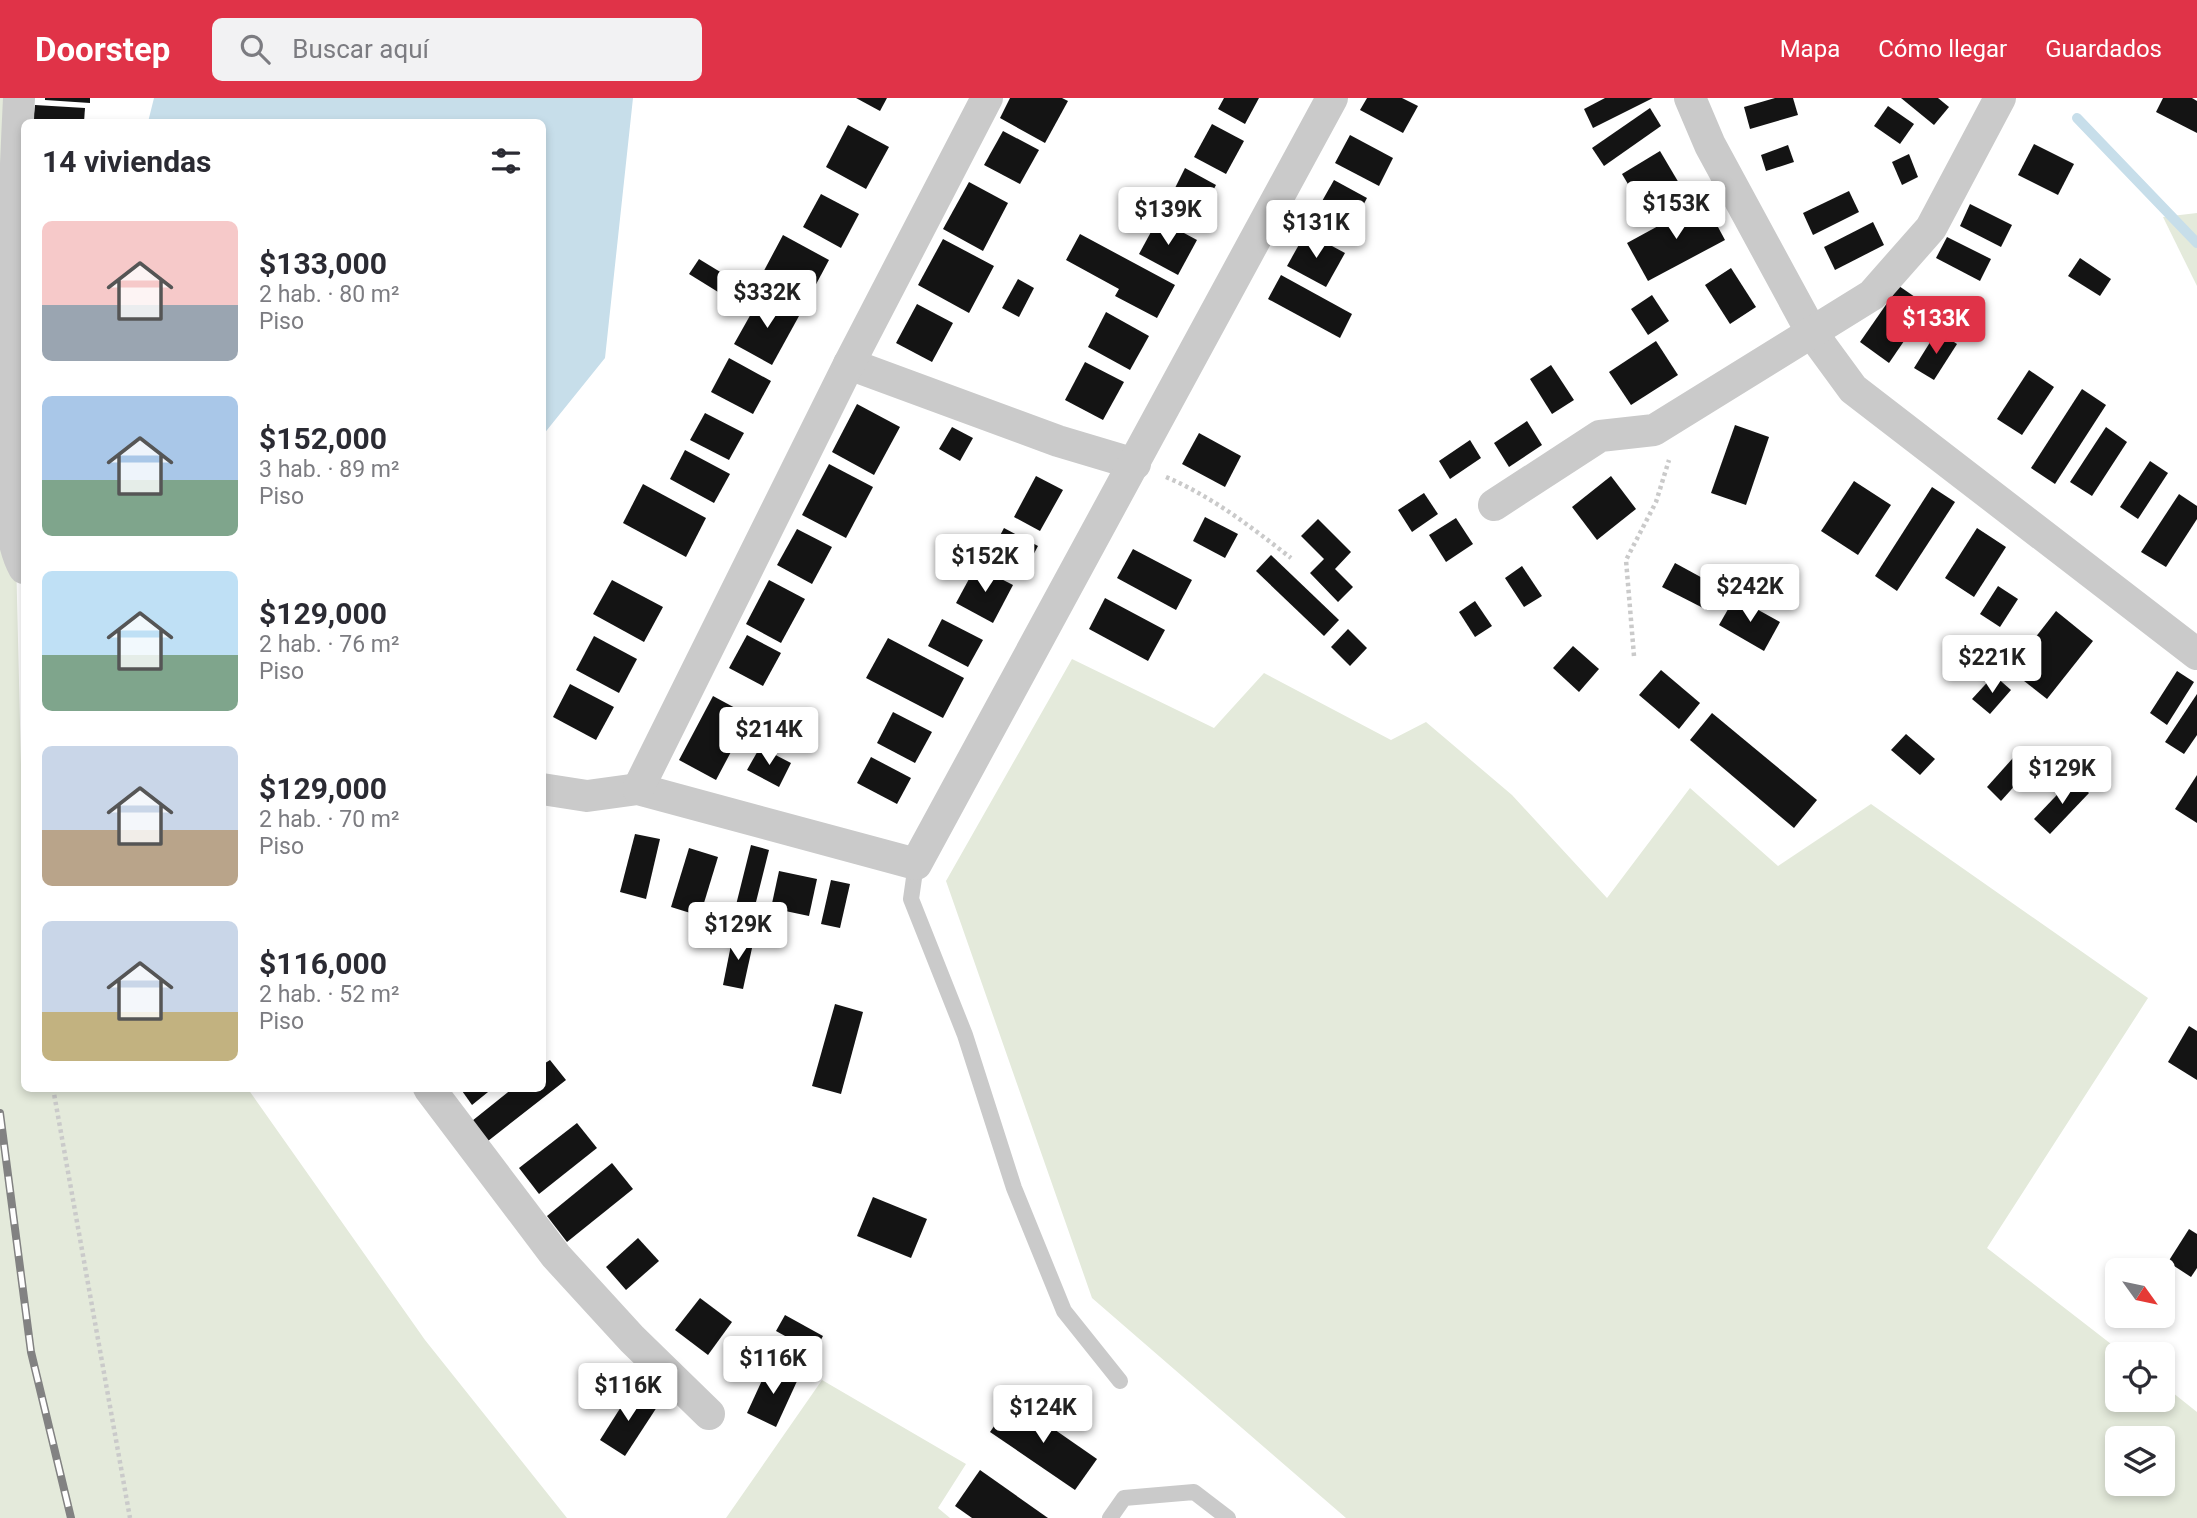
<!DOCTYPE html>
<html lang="es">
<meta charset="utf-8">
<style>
:root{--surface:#fff;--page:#f2f2f3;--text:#2b2b33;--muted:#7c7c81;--accent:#e03348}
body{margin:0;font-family:Roboto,sans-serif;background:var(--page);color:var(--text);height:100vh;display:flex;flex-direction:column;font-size:26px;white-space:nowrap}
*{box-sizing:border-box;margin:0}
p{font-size:23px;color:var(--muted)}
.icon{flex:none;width:38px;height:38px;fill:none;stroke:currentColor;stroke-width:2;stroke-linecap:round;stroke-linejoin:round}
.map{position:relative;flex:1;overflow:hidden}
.drawer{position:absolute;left:21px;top:21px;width:525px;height:973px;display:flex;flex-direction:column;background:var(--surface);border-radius:10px;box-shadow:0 4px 10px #0003}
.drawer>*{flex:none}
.needle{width:46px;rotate:123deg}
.controls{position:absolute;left:2105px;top:1160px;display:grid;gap:14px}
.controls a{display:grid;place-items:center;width:70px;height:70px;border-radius:10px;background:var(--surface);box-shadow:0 4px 10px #0003;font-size:35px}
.price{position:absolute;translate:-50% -60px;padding:0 16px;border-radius:7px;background:#fff;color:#222;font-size:23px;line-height:46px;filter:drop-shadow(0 2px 4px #0008)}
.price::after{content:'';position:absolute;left:50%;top:42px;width:21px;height:16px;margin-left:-10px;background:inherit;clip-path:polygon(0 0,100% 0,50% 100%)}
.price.selected{background:var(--accent);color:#fff}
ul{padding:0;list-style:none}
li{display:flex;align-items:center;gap:21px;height:175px;padding:0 21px}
li span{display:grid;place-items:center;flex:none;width:196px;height:140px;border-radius:10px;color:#555}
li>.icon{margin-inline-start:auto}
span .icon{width:84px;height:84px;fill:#fffc;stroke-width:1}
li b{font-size:30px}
h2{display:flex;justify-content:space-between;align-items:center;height:84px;padding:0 21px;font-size:30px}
header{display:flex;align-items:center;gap:42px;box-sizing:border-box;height:98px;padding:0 35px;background:var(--accent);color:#fff}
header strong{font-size:33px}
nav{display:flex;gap:38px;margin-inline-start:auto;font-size:24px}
.search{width:490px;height:63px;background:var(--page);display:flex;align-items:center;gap:18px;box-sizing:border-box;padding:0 24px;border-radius:10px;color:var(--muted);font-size:26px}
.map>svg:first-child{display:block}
</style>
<header>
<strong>Doorstep</strong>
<div class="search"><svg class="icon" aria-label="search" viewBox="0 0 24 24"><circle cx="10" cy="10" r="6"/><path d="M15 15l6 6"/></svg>Buscar aquí</div>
<nav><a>Mapa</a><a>Cómo llegar</a><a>Guardados</a></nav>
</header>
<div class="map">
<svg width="2197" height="1420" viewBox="0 0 2197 1420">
<rect width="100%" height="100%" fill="#fff"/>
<g fill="#e4eadb" fill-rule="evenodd">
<path d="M0,0H5L21,667L24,672V990L248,991L425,1242L567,1420H0Z"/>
<path d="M2197,115V188L2163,119Z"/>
<path d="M1072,561L1214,630L1264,575L1391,642L1426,624L1512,697L1607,800L1690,690L1778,768L1871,706L2148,900L1987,1150L2124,1256H2118V1302H2163V1287L2197,1314V1420H1346L1092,1200L946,783ZM2163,1340V1386H2118V1340Z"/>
<path d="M822,1282L966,1366L938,1410L950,1420H726Z"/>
</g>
<path fill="#c7deea" d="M154,0H633L605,260L543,337L542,24H148Z"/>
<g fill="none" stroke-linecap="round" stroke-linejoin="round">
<path stroke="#c7deea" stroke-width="10" d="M2077,20L2197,145"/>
</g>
<g fill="#141414">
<path d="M45,0H90V5L45,2Z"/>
<path d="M856,0H887L880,13Z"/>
<path d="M1010,0H1062L1068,3L1045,45L1000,20Z"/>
<path d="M1224,0H1259L1245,26L1218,11Z"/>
<path d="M1367,0H1402L1418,8L1403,35L1360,12Z"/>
<path d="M1605,0H1653L1593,30L1584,11Z"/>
<path d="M1775,0H1793L1798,17L1750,31L1744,9Z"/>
<path d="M1901,0H1938L1949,9L1934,27Z"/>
<path d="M2163,0H2192L2197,3V35L2156,14Z"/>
<path d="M35,7L85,10L84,24H33Z"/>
<path d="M1888,8L1914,26L1900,46L1874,28Z"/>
<path d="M1650,10L1661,28L1604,68L1592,50Z"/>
<path d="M1212,26L1244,43L1226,76L1194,59Z"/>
<path d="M848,27L889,49L866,91L826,69Z"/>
<path d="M1003,33L1039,52L1020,86L984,67Z"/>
<path d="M1350,37L1393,60L1379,88L1335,65Z"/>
<path d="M2034,46L2074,66L2058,97L2018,77Z"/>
<path d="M1788,47L1794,64L1766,73L1761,57Z"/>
<path d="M1660,53L1686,97L1648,120L1622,76Z"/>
<path d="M1909,56L1918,79L1902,87L1892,64Z"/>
<path d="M1185,70L1216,87L1196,124L1166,108Z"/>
<path d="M1334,82L1367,100L1351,130L1317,112Z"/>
<path d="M969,84L1008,105L983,153L943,131Z"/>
<path d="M1849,93L1859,114L1813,137L1803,115Z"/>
<path d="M821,96L859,116L841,150L803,129Z"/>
<path d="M1704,103L1725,142L1648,183L1627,145Z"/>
<path d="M1970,106L2012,127L2001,149L1960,128Z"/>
<path d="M1158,121L1197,142L1178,177L1139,156Z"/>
<path d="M1873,124L1884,147L1835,172L1824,149Z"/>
<path d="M1306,134L1345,155L1326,189L1287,168Z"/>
<path d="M1080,136L1175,187L1157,220L1115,198L1119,191L1066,162Z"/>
<path d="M783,137L829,162L805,207L759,182Z"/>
<path d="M1947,139L1991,161L1980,183L1936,160Z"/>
<path d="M943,141L994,168L969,215L918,187Z"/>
<path d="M2080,160L2111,181L2100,198L2068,178Z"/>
<path d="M699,161L740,186L731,202L689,176Z"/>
<path d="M1731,170L1756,209L1730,226L1705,187Z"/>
<path d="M1281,177L1352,216L1340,240L1268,201Z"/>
<path d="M1018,181L1034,190L1019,219L1002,210Z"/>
<path d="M1899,188L1928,208L1889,265L1860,244Z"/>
<path d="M1652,197L1669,223L1648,237L1631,211Z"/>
<path d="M761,198L799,218L772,267L734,246Z"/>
<path d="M917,206L953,225L932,264L896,245Z"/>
<path d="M1106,214L1149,238L1130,272L1088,249Z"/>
<path d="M1937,233L1957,246L1934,282L1914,270Z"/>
<path d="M1656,243L1678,277L1631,307L1609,274Z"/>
<path d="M729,260L771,283L753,316L711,294Z"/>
<path d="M1085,264L1124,284L1103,322L1065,302Z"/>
<path d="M1551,267L1574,302L1552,316L1530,281Z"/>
<path d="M2029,272L2054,289L2022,337L1997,321Z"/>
<path d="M2082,291L2106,307L2055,386L2031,370Z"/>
<path d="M857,306L900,329L874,377L832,354Z"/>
<path d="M705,315L744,335L729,362L690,342Z"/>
<path d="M1527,323L1542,347L1509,369L1494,345Z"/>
<path d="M1735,327L1769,339L1746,407L1711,395Z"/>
<path d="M952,329L973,340L960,363L939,351Z"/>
<path d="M2106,329L2127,344L2092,398L2070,384Z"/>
<path d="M1199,335L1241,358L1225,389L1182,366Z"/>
<path d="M1470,342L1481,360L1450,381L1439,363Z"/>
<path d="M685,352L730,376L714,405L670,381Z"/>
<path d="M2150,363L2168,375L2138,421L2120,409Z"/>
<path d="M829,366L873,389L846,440L802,417Z"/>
<path d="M1036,378L1063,392L1040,433L1014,419Z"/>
<path d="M1611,378L1636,411L1597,442L1572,409Z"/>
<path d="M1854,383L1891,407L1858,457L1821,433Z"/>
<path d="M643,386L706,420L686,459L623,425Z"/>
<path d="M1932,389L1955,404L1897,493L1875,478Z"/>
<path d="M1424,395L1438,416L1412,434L1398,412Z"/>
<path d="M2179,396L2197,408V421L2166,469L2141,454Z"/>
<path d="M1205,419L1238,436L1225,460L1193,443Z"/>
<path d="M1456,420L1473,446L1446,464L1429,437Z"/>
<path d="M1318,421L1351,454L1335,471L1353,489L1338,504L1310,475L1324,461L1301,438Z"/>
<path d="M1004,430L1038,448L1022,478L988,460Z"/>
<path d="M1977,430L2006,449L1974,499L1945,480Z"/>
<path d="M797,431L832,449L812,486L777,467Z"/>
<path d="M1133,451L1192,482L1176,512L1117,480Z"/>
<path d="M1271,457L1339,522L1324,538L1256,473Z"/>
<path d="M1675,465L1719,489L1707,512L1662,489Z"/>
<path d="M976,468L1013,487L993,525L956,505Z"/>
<path d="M1522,468L1542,498L1524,509L1505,480Z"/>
<path d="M612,482L663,509L644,544L593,516Z"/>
<path d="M769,482L805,501L781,545L746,526Z"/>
<path d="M1998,488L2018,501L2000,529L1980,516Z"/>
<path d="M1735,499L1780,524L1764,553L1719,527Z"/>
<path d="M1105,500L1165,532L1148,563L1089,531Z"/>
<path d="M1475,503L1492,528L1475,539L1459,514Z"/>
<path d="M2056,513L2093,543L2047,601L2010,572Z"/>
<path d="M942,521L983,542L968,569L928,548Z"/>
<path d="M1348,531L1367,550L1350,568L1331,549Z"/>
<path d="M747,537L781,555L763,588L729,570Z"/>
<path d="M594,538L637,561L619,595L576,572Z"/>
<path d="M888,540L964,580L943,620L866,580Z"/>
<path d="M1573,548L1599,571L1579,594L1553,570Z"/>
<path d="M1661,572L1700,605L1679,631L1639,597Z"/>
<path d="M2177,573L2194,584L2167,627L2150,615Z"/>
<path d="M1994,577L2011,592L1990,616L1972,601Z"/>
<path d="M570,586L614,609L596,642L553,619Z"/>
<path d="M2197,596V637L2184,656L2165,644Z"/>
<path d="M713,598L750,618L716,682L679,662Z"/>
<path d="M893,614L932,634L915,665L877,645Z"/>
<path d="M1712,615L1817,702L1794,730L1690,642Z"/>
<path d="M1906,636L1935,661L1920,677L1891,652Z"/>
<path d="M760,649L791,665L779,689L747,672Z"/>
<path d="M2021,651L2036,664L2001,703L1987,689Z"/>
<path d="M871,659L911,680L897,706L857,685Z"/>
<path d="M2197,677V725L2175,711Z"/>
<path d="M2073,680L2089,695L2050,736L2034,721Z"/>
<path d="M635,736L660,741L646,801L620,794Z"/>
<path d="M751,747L769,752L754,812L736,807Z"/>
<path d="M689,750L718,759L700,818L671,809Z"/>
<path d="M779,773L817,781L809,818L771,810Z"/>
<path d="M831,782L850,786L840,830L821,826Z"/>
<path d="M733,837L754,841L743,891L723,887Z"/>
<path d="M835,906L863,914L841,996L812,988Z"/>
<path d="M2189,928L2197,933V982L2168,964Z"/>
<path d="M550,962L566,982L488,1043L472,1023L513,990H542V967Z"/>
<path d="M460,990H493L472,1007Z"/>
<path d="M577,1025L597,1050L539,1096L519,1070Z"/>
<path d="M612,1065L633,1091L567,1144L547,1118Z"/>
<path d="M873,1099L927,1121L911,1160L857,1138Z"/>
<path d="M2189,1131L2197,1136V1170L2191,1179L2168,1164Z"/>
<path d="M638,1140L659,1163L626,1192L606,1169Z"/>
<path d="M700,1200L732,1224L708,1257L675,1232Z"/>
<path d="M785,1217L823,1238L814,1254L776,1233Z"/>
<path d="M769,1267L798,1281L776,1329L747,1315Z"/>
<path d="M631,1293L657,1309L625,1358L600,1342Z"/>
<path d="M1012,1302L1097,1361L1075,1392L990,1334Z"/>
<path d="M980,1372L1048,1420H972L955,1408Z"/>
</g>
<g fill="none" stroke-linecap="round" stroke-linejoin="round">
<g stroke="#cacaca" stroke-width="4.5" stroke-dasharray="3.5 3.5" stroke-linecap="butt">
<path d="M1166,379C1213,399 1251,429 1291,460"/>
<path d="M1634,558L1626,462L1656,404L1669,362"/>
<path d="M53,990L130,1420"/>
</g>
<g stroke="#cacaca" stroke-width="16">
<path d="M916,766L911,801L965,937L1014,1090L1064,1213L1120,1283"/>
<path d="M1110,1420L1124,1400L1194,1394L1228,1420"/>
</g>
<g stroke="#cacaca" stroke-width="32">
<path d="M19,0C14,106 9,212 8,318C8,360 4,434 24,470"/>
<path d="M1690,0L1710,47L1812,235L1853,291L2197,556"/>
<path d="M849,266L1058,343L1135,366"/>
<path d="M1494,407L1600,338L1654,332L1872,197L1931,130L2000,0"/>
<path d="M542,691L587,698L638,691L916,766L1332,0"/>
<path d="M638,691L849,266L987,0"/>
<path d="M429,990L556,1158L632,1241L709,1316"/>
</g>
<defs>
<path id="rail" d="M0,1015L31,1254L71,1420"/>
</defs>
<use href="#rail" stroke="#828282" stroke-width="8"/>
<use href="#rail" stroke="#fff" stroke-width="5" stroke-dasharray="16" stroke-linecap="butt"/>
</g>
</svg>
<div class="controls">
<a><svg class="needle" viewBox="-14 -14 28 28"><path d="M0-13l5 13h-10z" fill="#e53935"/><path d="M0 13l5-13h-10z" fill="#7c7c81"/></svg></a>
<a><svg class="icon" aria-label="locate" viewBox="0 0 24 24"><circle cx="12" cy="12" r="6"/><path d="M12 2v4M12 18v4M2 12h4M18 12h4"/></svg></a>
<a><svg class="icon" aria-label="layers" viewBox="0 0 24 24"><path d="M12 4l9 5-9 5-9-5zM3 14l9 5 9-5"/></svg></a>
</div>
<b class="price" style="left:1676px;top:143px">$153K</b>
<b class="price" style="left:1168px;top:149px">$139K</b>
<b class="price" style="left:1316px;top:162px">$131K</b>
<b class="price" style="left:767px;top:232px">$332K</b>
<b class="price selected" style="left:1936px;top:258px">$133K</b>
<b class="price" style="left:985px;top:496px">$152K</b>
<b class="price" style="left:1750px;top:526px">$242K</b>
<b class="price" style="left:1992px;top:597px">$221K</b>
<b class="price" style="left:769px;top:669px">$214K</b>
<b class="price" style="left:2062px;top:708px">$129K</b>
<b class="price" style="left:738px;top:864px">$129K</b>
<b class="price" style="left:773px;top:1298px">$116K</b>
<b class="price" style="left:628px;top:1325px">$116K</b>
<b class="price" style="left:1043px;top:1347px">$124K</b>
<section class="drawer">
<h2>14 viviendas<svg class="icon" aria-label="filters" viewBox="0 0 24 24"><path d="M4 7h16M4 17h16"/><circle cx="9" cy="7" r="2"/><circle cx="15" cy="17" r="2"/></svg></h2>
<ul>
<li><span style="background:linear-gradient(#f6c9c9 60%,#9aa5b1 0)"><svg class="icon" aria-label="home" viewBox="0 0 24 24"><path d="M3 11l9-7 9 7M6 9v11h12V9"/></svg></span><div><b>$133,000</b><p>2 hab. · 80 m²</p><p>Piso</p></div></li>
<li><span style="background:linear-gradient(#a9c7e8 60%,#7fa58c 0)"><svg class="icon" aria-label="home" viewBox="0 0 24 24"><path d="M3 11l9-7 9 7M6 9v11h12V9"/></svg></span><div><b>$152,000</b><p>3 hab. · 89 m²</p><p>Piso</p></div></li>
<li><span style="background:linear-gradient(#bfe0f5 60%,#7fa58c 0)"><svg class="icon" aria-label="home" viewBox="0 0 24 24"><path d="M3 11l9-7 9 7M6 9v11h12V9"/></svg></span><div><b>$129,000</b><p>2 hab. · 76 m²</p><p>Piso</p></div></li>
<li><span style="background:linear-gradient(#c9d6e8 60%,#b9a48a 0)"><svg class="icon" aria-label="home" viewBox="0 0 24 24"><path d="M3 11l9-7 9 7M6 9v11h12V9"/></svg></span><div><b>$129,000</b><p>2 hab. · 70 m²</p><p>Piso</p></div></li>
<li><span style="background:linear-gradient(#c9d6e8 65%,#c2b280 0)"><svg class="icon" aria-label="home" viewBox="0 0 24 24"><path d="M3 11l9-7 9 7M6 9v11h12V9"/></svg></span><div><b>$116,000</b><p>2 hab. · 52 m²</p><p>Piso</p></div></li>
</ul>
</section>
</div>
